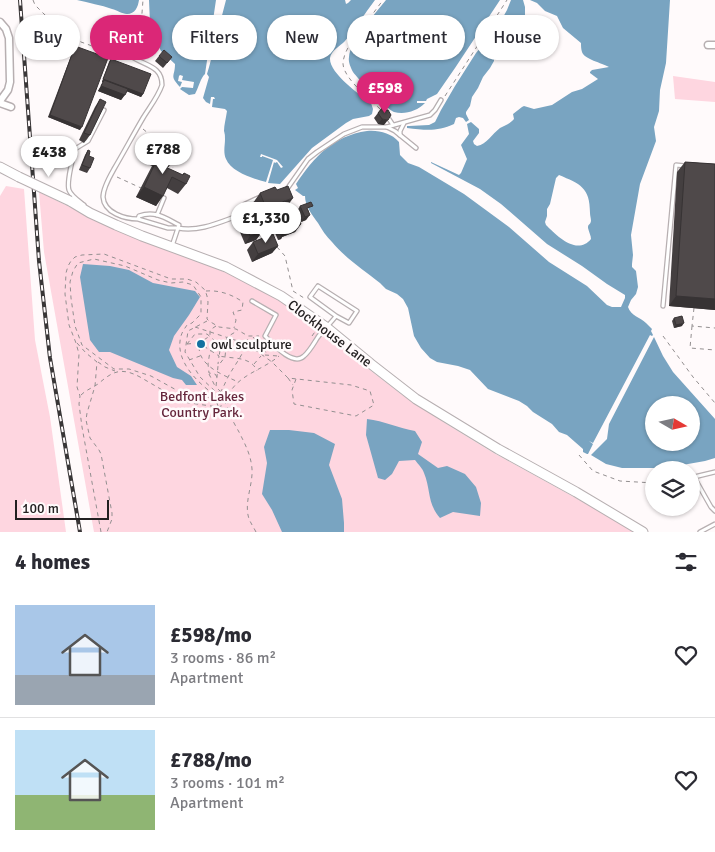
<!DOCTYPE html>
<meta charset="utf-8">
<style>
:root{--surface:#fff;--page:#f7f7f7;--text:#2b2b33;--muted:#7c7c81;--line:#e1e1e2;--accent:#db2777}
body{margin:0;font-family:Signika,sans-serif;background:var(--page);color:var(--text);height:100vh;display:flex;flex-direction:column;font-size:19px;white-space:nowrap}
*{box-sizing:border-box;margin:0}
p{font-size:16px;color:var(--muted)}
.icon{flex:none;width:28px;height:28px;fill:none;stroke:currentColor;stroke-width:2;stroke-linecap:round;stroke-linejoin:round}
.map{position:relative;height:532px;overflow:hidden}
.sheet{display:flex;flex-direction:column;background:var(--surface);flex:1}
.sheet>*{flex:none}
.top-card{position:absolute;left:15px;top:15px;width:685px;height:45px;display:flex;gap:10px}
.needle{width:32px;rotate:99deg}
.controls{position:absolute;left:645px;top:396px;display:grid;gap:10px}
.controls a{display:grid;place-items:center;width:55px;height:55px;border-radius:50%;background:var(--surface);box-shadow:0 1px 4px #0004;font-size:25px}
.scale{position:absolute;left:15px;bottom:12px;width:94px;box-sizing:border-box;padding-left:5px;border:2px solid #232021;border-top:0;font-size:14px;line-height:18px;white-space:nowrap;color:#232021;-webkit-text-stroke:4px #fffafb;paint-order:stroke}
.price{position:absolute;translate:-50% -42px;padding:0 11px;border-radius:18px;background:#fff;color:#222;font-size:16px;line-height:32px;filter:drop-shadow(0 1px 2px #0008)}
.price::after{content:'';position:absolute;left:50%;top:30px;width:15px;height:11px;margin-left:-8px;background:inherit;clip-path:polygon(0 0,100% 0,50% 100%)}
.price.selected{background:var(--accent);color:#fff}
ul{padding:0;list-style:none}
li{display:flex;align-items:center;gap:15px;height:125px;padding:0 15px}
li+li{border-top:1px solid var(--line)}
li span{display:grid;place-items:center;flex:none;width:140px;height:100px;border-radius:0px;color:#555}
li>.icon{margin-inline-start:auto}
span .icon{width:60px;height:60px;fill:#fffc;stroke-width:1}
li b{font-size:21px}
h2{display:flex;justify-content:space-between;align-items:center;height:60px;padding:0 15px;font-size:21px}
.tag{padding:0 18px;border-radius:22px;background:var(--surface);box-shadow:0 1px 4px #0004;font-size:18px;line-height:45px}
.tag.selected{background:var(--accent);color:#fff}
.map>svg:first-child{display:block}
</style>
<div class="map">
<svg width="715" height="532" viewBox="0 0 715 532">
<rect width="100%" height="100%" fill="#fffafb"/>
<g fill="#fed6e0">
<path d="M673,76L715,82V102L675,99Z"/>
<path d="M6,186L24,189L35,340L50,417L66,532H0V196Z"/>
<path d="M39,192L123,233L227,273L279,300L331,338L362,364L401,394L448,425L492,452L592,507L634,532H94L44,252Z"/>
</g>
<g fill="#79a4c1" fill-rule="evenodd">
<path d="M77,0H139C138,7 135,14 127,14C122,14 117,10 112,9C101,5 89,3 77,0Z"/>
<path d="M149,0H216L205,74C201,77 198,89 195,94L189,95L180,89L182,87L193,88L194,82L182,80L183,76L180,75L179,76L178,81L182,82L180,87C169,75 175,77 175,64L161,51L159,47L150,23Z"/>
<path d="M226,0H345L346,4L348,3L351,0H375C365,13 356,28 345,41C340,46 331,51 330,58C329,73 360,95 371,103L373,109L372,114L369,116L353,119L346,123L312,148L280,184L268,183L274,162L275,163L277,162L281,168L283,167L277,160L261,154L260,157H262V156L273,160L266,182C254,179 231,172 226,159C223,152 225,146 225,139C225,135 225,135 224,131C224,125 226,118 227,111L225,109L212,107L213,99H215L214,97H211L210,104L206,102L203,98L209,77L207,74C209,67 211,61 212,54Z"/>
<path d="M386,0H500L455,68L437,94L427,99L426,101H417V103H425C417,111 405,115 394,112C388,110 357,78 353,72C351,68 348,62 349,57C350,41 375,14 386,0Z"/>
<path d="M511,0H523L525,7V17L521,23L518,39L516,40L506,38L499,42L494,53V61L490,68L483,77L478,88L472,97L470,106L466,112V114L469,120L466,122L463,118L459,117L456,118L454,124C437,132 425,130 407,128V126H409L429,125L435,122L441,110L455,86L476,53L494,31L502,19L507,10Z"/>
<path d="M530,0H670L666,63L660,90L659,111L654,127L656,141L640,184L631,235L633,255L632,264V267L636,271L638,287L636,294L631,300L628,307C631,316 640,317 646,323C648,325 650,327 652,329L651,331L653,335L652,336L650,335L593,443L589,441L593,444L588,454H587L583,452V449L567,435L559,432L552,424L533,412L527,406L519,401L488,389L470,370L458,366L437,362L430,358L421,348L414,336L408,308L403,299L397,294L386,289L380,283C365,271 344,257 332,242C326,236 322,230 318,223C312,215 305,206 305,196H303L295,190L298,188L296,184C314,157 333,136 367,131C379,130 391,133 399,142L400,155L408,163L419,167L464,194L509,227L549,262L587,286L607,305L612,307H621L625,298V295L607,284L582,266L547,244L501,204L480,189L431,163V162L459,175L461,173L467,159L461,145L469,134L467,124L471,122L479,129V133L473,141L474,144L477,146C487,144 492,134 500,128C505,125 510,124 514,119L513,114L522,107L524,106L534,109L552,105L572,92L582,89L598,79L590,73V72L592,70L609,67C602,63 584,59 582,52C581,49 581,46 581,43L563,28L557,16L545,11L537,3ZM559,175C580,184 590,187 590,213C590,216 591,218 591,221C590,226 588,223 588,228C589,232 591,236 591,239C577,256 557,236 546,225L545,222L547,216V209L550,204L556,178Z"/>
<path d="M83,264L110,266L129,270L153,283L195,291L200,297L189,315L174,336L169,350L177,367L191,376L197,385H186L182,380L173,378L110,352H99L90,340L80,277Z"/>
<path d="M654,337L663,356L673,372L715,419V458L705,461L671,467L670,466L655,468H622L606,464L591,455L607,439L609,424ZM654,405H691V442H654Z"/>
<path d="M367,419C384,421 399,428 415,431L422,442L418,454L438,468L447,466L465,474L476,487L481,503L480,516L453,512L440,518C427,503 431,490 424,473C423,469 418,464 415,460L399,461L392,474L385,480L378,478L366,435Z"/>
<path d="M270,430H289L314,433L335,444L329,465L342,499L344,523V532H282L272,510L262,494L267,463L264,447Z"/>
</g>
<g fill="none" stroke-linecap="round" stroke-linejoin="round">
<defs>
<g id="service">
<path d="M132,57C146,66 162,66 162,85C158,97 149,108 143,118C133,135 124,152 114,169C110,176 103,188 103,197C104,213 125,219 138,219L168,228H178L179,225C165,218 155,210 139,216L138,219"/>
<path d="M389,119L393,125"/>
<path d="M387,127L430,115L435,110L441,100"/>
<path d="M400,135V131L404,123"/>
<path d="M60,142L75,149C73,159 66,181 69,190C71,196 79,201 84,205"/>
<path d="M75,149L88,141L104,110"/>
<path d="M287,189L308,159L317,152L344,134L362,127H387L395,131L416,148"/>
<path d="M157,215L164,198"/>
<path d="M172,246L178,228C200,232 220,222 240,215L245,204L260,197"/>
<path d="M252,301L276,315L265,336C273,344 293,367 304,356C310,351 314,343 318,337C324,329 331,323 336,316L310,297L318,286L357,311L349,323L336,316"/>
<path d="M663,306L676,165L686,166"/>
<path d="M715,472L694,477L711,507L715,511"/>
<path d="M700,532L715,524"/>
</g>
<g id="minor">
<path d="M0,22L6,29L9,38L10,82L8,90L0,101"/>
<path d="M708,45H715"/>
<path d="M0,103L11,107"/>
</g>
<g id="secondary">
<path d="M0,167L19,177"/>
<path d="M70,201L90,213L116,225L142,236L226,267L281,296L326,327L371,364L416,399L498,449L576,492L643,532"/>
</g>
</defs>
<use href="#service" stroke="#b7afb1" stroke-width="5.5"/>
<use href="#minor" stroke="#b7afb1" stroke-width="9"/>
<use href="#secondary" stroke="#b7afb1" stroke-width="11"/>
<g stroke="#938f90" stroke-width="1" stroke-dasharray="4 4" stroke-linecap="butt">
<path d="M33,0L35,5L44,14L62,30L81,42L123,57H128"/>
<path d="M132,52L133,47L141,26L143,0"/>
<path d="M445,96L507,0"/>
<path d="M380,109C370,99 344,79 343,64C343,58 346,51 349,46L383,0"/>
<path d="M143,129L154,138L168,155"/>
<path d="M171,160L173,168"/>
<path d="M117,177L141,188"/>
<path d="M283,212L286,211L288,216"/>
<path d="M270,235L269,227L275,224"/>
<path d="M277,247L285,256L293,291L304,298"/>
<path d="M206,291C219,290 231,294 243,302L242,310L233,312L236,320L234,328"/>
<path d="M694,308L692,326L715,328"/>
<path d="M207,321L188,331L185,352L200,377L216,392L230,393"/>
<path d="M216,326L210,330V336L199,343L219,356L218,364"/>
<path d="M692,326L690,348L715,350"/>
<path d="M195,327L247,344L272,362L288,378L351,385L370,391L374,405L356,416L294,404L292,390L296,379"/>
<path d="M312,336L317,329"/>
<path d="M663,336L693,377L715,403"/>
<path d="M253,337L268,355"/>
<path d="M77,343L86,353L97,362L95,386L87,413L86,420L90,438L99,450L101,454L112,513V519L107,532"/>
<path d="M280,343L285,346L289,341H291L286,350"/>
<path d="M187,344L195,334H207L221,346L219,356C233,359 251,356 257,371"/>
<path d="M187,344L199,343C199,347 199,353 201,356C208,370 226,376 238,382"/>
<path d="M265,355L278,356"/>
<path d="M189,360L200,356"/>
<path d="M98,362L105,367L115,371"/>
<path d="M254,364L261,356"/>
<path d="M209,374L215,386"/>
<path d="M217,377L215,374L209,373L208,364L210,351L225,345"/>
<path d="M288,378L293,385"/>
<path d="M221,392L216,387L218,366L225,357L227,337L237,331"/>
<path d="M221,393L216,396C198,383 174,361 181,336C182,332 185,328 187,325L192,323L201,314V297L193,285L183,282L171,283L158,280L125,266L94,259L78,263L73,271L70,282L71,298L75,326L82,345L114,369H129L151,376L189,397L228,398"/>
<path d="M81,395C86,390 92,388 98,384C113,371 121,367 140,377L183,402L218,407L224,405L227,402"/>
<path d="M218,406L215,398C222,392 224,385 228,377C235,364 246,352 248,336"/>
<path d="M579,455L593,471L620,481L654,483"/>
<path d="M101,532L82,427L79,404L80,396L77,387L79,354L76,343L69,325L65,294L66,273L68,266L71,261L75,257L82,255L104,254L171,279H187L196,282L205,290L207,296L208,302L207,319L209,321L219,327L236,329L248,336H259"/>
<path d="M256,532C253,526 249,521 248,515C245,500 253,484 252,469C251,455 245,444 239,432C234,423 224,407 228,396C237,375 263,370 279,356"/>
</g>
<use href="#service" stroke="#fff" stroke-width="3"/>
<use href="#minor" stroke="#fff" stroke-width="6"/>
<use href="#secondary" stroke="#fff" stroke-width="9"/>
<defs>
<path id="rail" d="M20,0L39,261L50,358L80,532"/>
</defs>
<use href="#rail" stroke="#393637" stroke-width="4"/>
<use href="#rail" stroke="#fffafb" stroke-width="2" stroke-dasharray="5.5" stroke-linecap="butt"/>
<defs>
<path id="secondary-bridge" d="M19,177L70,201"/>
</defs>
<use href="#secondary-bridge" stroke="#b7afb1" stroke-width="11" stroke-linecap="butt"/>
<use href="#secondary-bridge" stroke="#fff" stroke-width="9"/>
</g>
<g fill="#443f40">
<path d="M75,46L80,130L48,117L74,48Z"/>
<path d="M152,48L146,55L143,52L145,50Z"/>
<path d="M159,56L168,62L163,68L155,61Z"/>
<path d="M111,59L143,94L141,97L127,91L121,100L98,91L103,82H102L109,62Z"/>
<path d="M100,99L90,135L84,143L79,140L95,107Z"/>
<path d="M382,108L384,125L378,124L374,118Z"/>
<path d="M156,146L164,158L168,152L175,156L167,168L182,175L184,173L186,184L178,194L167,188L156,206L136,197L152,166L146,163L148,156Z"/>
<path d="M88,150L90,168L87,173L79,170L85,155Z"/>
<path d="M685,162L715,164V310L669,306L677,172Z"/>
<path d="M260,193L286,208H285L278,220L301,224L295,232L282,237L281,239L278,240L273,228L278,220L262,225L253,203Z"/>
<path d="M300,206L309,211L306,220L301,222L297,211Z"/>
<path d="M242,217L262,232L256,240L245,244L237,225Z"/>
<path d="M253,242L278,246L272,253L252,262L247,250Z"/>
<path d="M674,318L682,326L674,328L672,321Z"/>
</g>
<g fill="#373334">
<path d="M103,79L143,94L141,97L103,82L104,80L103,82H102Z"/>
<path d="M101,86L125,95L121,100L98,91Z"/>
<path d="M50,115L82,127L80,130L48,117Z"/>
<path d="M382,119L388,120L384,125L378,124Z"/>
<path d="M144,187L163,196L156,206L136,197Z"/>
<path d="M293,198L286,208L275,212L282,202Z"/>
<path d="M285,210L278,220L262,225L269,215Z"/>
<path d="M310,215L306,220L301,222L305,217Z"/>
<path d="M301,224L295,232L282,237L281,239L278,240L285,230Z"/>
<path d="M262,232L256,240L245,244L250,236Z"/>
<path d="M278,246L272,253L252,262L258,254Z"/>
<path d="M676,296L715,299V310L669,306Z"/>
<path d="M684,323L682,326L674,328L676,325Z"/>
<path d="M697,490L694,495H691V491Z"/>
</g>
<g fill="#4f494a" stroke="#373334">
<path d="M75,46L108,58L82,127L50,115Z"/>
<path d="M149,46L152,48L148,52L145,50Z"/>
<path d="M164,50L172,57L167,63L159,56Z"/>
<path d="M111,59L151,74L143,94L103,79Z"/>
<path d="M104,80L128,89L125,95L101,86Z"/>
<path d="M100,99L106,102L90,135L84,133Z"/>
<path d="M382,108L385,110H388L391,115L388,120L382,119L378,113Z"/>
<path d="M156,146L167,152L161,165L183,175L184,173L190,176L186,184L172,177L163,196L144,187L159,155L153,152Z"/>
<path d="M88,150L90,151L89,156L94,158L90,168L82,165Z"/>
<path d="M168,152L175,156L168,167L163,164Z"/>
<path d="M685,162L715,164V299L676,296Z"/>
<path d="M288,186L293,198L282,202L285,210L269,215L260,193L275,187L277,190Z"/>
<path d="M311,202L313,206L307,208L310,215L305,217L300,206Z"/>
<path d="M254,212L262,232L250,236L242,217Z"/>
<path d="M296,213L301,224L285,230L286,231L283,232L278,220Z"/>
<path d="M273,234L278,246L258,254L253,242Z"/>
<path d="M682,316L684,323L676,325L674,318Z"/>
<path d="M696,484L697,490L691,491V485Z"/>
</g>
<circle fill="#1471a0" stroke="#fffafb" stroke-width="2" cx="201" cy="344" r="5"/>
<g text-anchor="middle" stroke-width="5" stroke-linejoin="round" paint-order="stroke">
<g font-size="14" fill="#232021" stroke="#fffafb">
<text transform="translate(330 333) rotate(37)" y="5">Clockhouse Lane</text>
</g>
<g font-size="14" fill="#232021" stroke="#fffafb" text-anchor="start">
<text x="211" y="349">owl sculpture</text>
</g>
<g font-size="14" fill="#65263c" stroke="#fffafb">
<text x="202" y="401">Bedfont Lakes<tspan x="202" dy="16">Country Park.</tspan></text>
</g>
</g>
</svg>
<div class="controls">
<a><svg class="needle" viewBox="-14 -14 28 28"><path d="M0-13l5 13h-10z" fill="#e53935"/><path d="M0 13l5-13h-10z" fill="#7c7c81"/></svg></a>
<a><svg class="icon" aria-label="layers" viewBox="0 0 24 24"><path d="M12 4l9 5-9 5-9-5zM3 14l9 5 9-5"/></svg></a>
</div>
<div class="scale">100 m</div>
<b class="price selected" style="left:385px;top:114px">£598</b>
<b class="price" style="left:163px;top:175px">£788</b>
<b class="price" style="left:49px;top:178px">£438</b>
<b class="price" style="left:266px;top:244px">£1,330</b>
<div class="top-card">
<a class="tag">Buy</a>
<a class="tag selected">Rent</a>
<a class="tag">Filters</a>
<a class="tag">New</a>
<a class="tag">Apartment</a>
<a class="tag">House</a>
</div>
</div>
<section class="sheet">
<h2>4 homes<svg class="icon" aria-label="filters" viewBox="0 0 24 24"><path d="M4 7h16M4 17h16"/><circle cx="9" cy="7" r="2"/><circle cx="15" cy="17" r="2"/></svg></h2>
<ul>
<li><span style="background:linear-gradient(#a9c7e8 70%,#9aa5b1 0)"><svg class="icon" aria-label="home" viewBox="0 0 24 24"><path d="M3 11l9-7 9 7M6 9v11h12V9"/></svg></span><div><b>£598/mo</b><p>3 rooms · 86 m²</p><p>Apartment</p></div><svg class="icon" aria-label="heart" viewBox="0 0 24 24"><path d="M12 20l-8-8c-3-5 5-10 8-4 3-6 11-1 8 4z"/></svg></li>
<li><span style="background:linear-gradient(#bfe0f5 65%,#8fb573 0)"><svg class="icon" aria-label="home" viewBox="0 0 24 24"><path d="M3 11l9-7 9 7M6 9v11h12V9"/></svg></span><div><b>£788/mo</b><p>3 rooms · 101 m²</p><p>Apartment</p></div><svg class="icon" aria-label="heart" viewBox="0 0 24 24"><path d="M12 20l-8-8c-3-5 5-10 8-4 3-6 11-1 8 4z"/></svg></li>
</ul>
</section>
